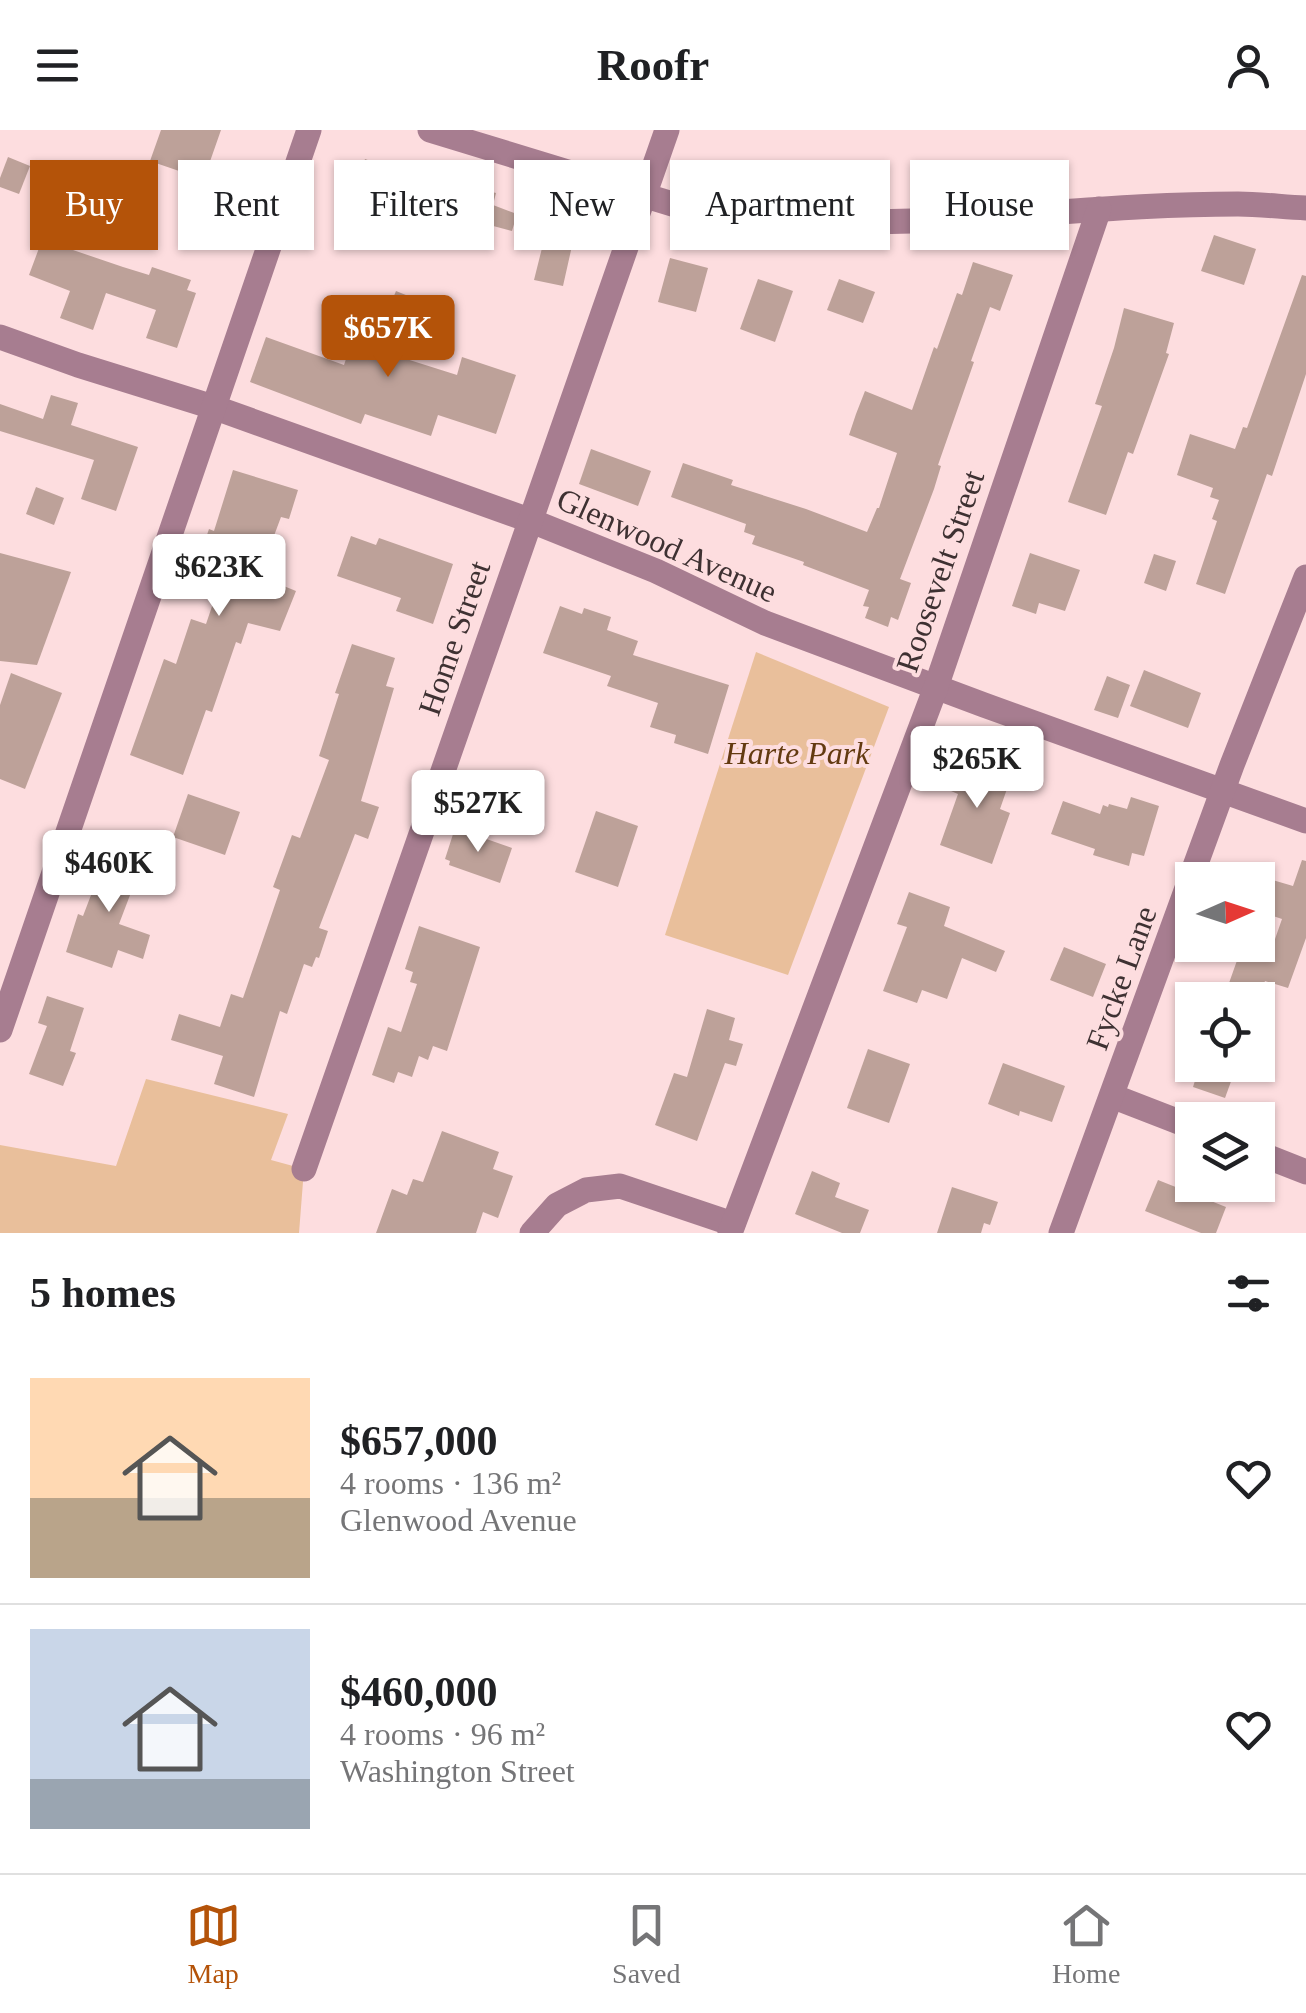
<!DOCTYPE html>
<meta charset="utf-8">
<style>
:root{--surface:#fff;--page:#f2f2f2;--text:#202124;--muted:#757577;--line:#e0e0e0;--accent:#b45309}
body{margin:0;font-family:"Times New Roman",serif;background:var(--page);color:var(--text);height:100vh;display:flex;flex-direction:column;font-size:38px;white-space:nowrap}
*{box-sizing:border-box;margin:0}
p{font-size:32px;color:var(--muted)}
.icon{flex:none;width:55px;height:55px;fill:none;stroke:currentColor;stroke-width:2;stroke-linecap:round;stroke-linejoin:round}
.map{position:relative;height:1103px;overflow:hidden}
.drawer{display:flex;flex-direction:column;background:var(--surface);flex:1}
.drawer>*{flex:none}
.top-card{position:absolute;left:30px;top:30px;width:1248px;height:90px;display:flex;gap:20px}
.needle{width:65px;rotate:87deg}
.controls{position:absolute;left:1175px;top:732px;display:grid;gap:20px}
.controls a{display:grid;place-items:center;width:100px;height:100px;border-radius:0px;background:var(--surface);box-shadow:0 2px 8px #0004;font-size:50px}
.price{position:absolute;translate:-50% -85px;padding:0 22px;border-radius:10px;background:#fff;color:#222;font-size:32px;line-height:65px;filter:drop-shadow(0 2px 5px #0008)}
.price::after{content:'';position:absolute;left:50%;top:60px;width:30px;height:22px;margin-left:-15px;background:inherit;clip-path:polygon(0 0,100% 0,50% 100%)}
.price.active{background:var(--accent);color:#fff}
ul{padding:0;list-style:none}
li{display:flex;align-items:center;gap:30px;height:250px;padding:0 30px}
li+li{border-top:2px solid var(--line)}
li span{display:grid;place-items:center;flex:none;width:280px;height:200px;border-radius:0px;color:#555}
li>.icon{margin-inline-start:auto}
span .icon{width:120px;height:120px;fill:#fffc;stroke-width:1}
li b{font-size:42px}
h2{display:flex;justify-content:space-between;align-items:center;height:120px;padding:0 30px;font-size:42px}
.tag{padding:0 35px;border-radius:0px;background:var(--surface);box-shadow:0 2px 8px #0004;font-size:35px;line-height:90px}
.tag.active{background:var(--accent);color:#fff}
header{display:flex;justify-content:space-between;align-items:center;height:130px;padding:0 30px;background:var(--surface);font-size:45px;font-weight:600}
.tab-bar{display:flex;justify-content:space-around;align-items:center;height:140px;border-top:2px solid var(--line);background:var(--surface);font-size:28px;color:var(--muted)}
.tab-bar a{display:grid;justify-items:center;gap:5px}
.tab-bar .active{color:var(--accent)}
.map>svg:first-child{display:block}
</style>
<header><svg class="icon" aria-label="menu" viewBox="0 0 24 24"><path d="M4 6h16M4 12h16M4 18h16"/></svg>Roofr<svg class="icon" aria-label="person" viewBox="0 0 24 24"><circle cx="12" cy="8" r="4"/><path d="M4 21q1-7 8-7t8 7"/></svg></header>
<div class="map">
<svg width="1306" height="1103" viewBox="0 0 1306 1103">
<rect width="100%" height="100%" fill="#fddddf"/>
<g fill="#e9bf9b">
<path d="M756,522L889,577L788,845L665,805Z"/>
<path d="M146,949L288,984L271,1030L304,1039L299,1103H0V1015L116,1036Z"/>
</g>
<g fill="#bda199">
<path d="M161,0H221L207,40L185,32L182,42L150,31Z"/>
<path d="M8,27L30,36L19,64L0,57V48Z"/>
<path d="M365,29L466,66L469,56L496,63L493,75L517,84L512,101L445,83L443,89L407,76L404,85L352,68Z"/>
<path d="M539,90L576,98L563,156L534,150L543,114L534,112Z"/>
<path d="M45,102L75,113L73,120L123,137L149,145L152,137L191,150L187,160L196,163L177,218L146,208L156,180L106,163L93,200L60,188L70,161L29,145Z"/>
<path d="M1214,105L1256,119L1244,155L1201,141Z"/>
<path d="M670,128L708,138L696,182L658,172Z"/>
<path d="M973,132L1013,145L1000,181L990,177L971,231L974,232L938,335L941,336L934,359L900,449L911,453L898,490L891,487L888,497L865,488L869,477L863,476L869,460L803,435L804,432L752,414L755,406L744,402L746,394L671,367L683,333L733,350L731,355L806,379L867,402L877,378H879L897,323L849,305L856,284L865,261L912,280L934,217L937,219L957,163L962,165Z"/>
<path d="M1302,145L1306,146V244L1272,346L1267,344L1225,464L1196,454L1217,391L1212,389L1219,370L1210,367L1213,358L1177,345L1190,304L1235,319L1243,297L1247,298Z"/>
<path d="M758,149L793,161L775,212L740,199Z"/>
<path d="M839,149L875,162L863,193L827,180Z"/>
<path d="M396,161L423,172L400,227L457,245L462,227L516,245L496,304L438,285L431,306L365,284L361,294L250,252L266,207L344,235L351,214L371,221Z"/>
<path d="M1124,178L1174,193L1166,223L1169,224L1133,324L1128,322L1106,385L1068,372L1102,276L1095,274L1114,218Z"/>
<path d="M51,265L78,273L71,295L138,317L116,381L81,369L94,330L0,301V274L43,289Z"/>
<path d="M591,319L651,341L638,376L579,354Z"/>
<path d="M233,340L298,360L289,389L281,387L259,446L296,461L280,501L248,493L241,514L236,512L212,582L206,580L183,645L130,625L164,529L176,534L191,489L206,494L223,444L197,434L209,399L214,401Z"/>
<path d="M36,357L64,368L54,395L26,384Z"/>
<path d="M351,406L376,415L379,408L453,434L433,494L396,481L401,468L337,446Z"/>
<path d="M0,423L71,442L37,535L0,531Z"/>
<path d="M1030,423L1080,440L1065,481L1039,473L1036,484L1012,476Z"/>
<path d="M1154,424L1176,431L1166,461L1144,453Z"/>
<path d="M560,476L582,484L584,478L611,487L607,500L638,511L633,525L729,555L708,624L674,613L676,605L650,597L658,573L607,556L611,546L543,523Z"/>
<path d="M352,514L395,528L386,556L394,558L361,671L379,677L368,709L355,704L319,798L328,801L319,828L316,827L312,837L304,834L287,884L280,881L254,967L214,954L223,926L171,910L179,884L220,897L231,864L243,868L280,760L273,757L292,705L300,708L329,630L319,626L339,564L335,563Z"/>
<path d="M1144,540L1201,563L1188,598L1130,576Z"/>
<path d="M11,543L62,563L25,659L0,649V575Z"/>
<path d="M1107,546L1130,555L1118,588L1094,580Z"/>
<path d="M963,626L1006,642L1002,654L1008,656L1000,679L1010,683L992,734L940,715L958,664L951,661Z"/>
<path d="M188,664L240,682L225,725L173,707Z"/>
<path d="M1131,667L1159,676L1144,726L1132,723L1129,736L1093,725L1095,719L1051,704L1063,671L1100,684L1103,675L1108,677L1109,674L1127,679Z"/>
<path d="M596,681L638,696L618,757L575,742Z"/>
<path d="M455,698L512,718L500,753L449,735L450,731L445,729Z"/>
<path d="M109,718L143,731L119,794L150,805L143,829L118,820L112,838L66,822L78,784L83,786Z"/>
<path d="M1302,730L1306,731V808L1288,858L1265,851L1258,870H1223L1240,822L1267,832L1282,789L1258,781L1266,748L1293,756Z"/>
<path d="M909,762L950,777L944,796L1005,821L996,842L962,828L947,869L922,860L917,873L883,861L907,797L897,794Z"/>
<path d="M419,796L480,817L447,921L433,916L428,930L419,926L412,947L398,942L394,953L372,945L388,897L401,902L417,854L410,852L413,842L405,839Z"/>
<path d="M1064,817L1106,834L1093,867L1050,850Z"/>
<path d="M47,866L84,878L70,921L76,923L63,956L29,944L47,896L38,893Z"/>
<path d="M707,879L735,888L729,910L743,914L736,936L725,933L697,1011L655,995L674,943L687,947Z"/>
<path d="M868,919L910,934L889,993L847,978Z"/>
<path d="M1003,933L1065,956L1052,992L1020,981L1019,986L988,974Z"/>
<path d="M1200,935H1237L1225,968L1193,957Z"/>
<path d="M442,1001L499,1022L493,1039L513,1046L498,1088L483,1082L476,1103H376L392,1059L407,1065L413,1049L423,1052Z"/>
<path d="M812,1041L840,1053L835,1067L869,1080L860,1103H842L795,1084Z"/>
<path d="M1158,1050L1226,1077L1216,1103H1201L1145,1081Z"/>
<path d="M952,1057L998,1072L990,1095L984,1093L981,1103H937Z"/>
</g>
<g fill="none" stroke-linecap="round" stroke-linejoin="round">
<g stroke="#a77d90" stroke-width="25">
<path d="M430,0L692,80C765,90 838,93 912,91C1020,87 1129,74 1238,74C1260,74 1283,77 1306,78"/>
<path d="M0,207L78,235L213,277L529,390L656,441L765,493L984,575L1306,691"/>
<path d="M0,900L309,0"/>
<path d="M1112,966L1192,997"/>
<path d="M1258,1023L1306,1042"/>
<path d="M304,1039L667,0"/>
<path d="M532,1103L557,1075L586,1060L620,1056L733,1094"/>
<path d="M730,1103L936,557L1099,79"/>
<path d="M1061,1103L1232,635L1306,447"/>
</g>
</g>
<g text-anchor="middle" stroke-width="8" stroke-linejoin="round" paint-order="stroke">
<g font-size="32" fill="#3e3132" stroke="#fddddf">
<text transform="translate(667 415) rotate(24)" y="11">Glenwood Avenue</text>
<text transform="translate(940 441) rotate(-71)" y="11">Roosevelt Street</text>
<text transform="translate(454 508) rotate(-71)" y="11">Home Street</text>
<text transform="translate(1121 848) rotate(-70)" y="11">Fycke Lane</text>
</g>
<g font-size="32" font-style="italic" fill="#633a10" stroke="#fddddf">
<text x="797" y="634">Harte Park</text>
</g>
</g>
</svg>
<div class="controls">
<a><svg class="needle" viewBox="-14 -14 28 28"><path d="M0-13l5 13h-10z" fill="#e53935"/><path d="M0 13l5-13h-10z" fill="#757577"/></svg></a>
<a><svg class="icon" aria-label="locate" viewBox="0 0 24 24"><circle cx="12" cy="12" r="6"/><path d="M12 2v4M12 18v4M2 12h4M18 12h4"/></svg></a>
<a><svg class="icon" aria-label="layers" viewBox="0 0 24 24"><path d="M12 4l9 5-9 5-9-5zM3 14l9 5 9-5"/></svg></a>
</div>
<b class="price active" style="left:388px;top:250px">$657K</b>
<b class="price" style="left:219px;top:489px">$623K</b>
<b class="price" style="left:977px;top:681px">$265K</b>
<b class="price" style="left:478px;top:725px">$527K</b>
<b class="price" style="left:109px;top:785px">$460K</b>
<div class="top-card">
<a class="tag active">Buy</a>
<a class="tag">Rent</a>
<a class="tag">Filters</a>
<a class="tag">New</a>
<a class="tag">Apartment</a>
<a class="tag">House</a>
</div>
</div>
<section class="drawer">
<h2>5 homes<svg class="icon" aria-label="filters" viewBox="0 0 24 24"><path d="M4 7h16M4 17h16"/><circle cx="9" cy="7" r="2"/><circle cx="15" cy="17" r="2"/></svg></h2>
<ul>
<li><span style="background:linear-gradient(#ffd9b3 60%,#b9a48a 0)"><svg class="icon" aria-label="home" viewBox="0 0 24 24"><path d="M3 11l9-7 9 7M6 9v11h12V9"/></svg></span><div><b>$657,000</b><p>4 rooms · 136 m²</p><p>Glenwood Avenue</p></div><svg class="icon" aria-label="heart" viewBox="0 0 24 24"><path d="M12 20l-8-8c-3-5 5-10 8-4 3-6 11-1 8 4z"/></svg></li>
<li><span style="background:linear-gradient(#c9d6e8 75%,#9aa5b1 0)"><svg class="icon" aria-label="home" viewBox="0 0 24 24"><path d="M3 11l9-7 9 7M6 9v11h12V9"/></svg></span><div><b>$460,000</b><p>4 rooms · 96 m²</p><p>Washington Street</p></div><svg class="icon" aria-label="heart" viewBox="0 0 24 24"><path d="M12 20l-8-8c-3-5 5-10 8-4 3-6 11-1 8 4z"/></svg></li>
</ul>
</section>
<nav class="tab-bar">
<a class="active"><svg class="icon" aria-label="map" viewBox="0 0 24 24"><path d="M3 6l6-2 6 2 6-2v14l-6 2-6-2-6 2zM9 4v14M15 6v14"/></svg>Map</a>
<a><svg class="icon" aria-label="saved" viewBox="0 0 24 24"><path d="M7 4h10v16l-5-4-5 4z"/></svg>Saved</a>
<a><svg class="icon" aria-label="home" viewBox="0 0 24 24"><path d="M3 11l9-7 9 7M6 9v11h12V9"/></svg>Home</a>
</nav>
